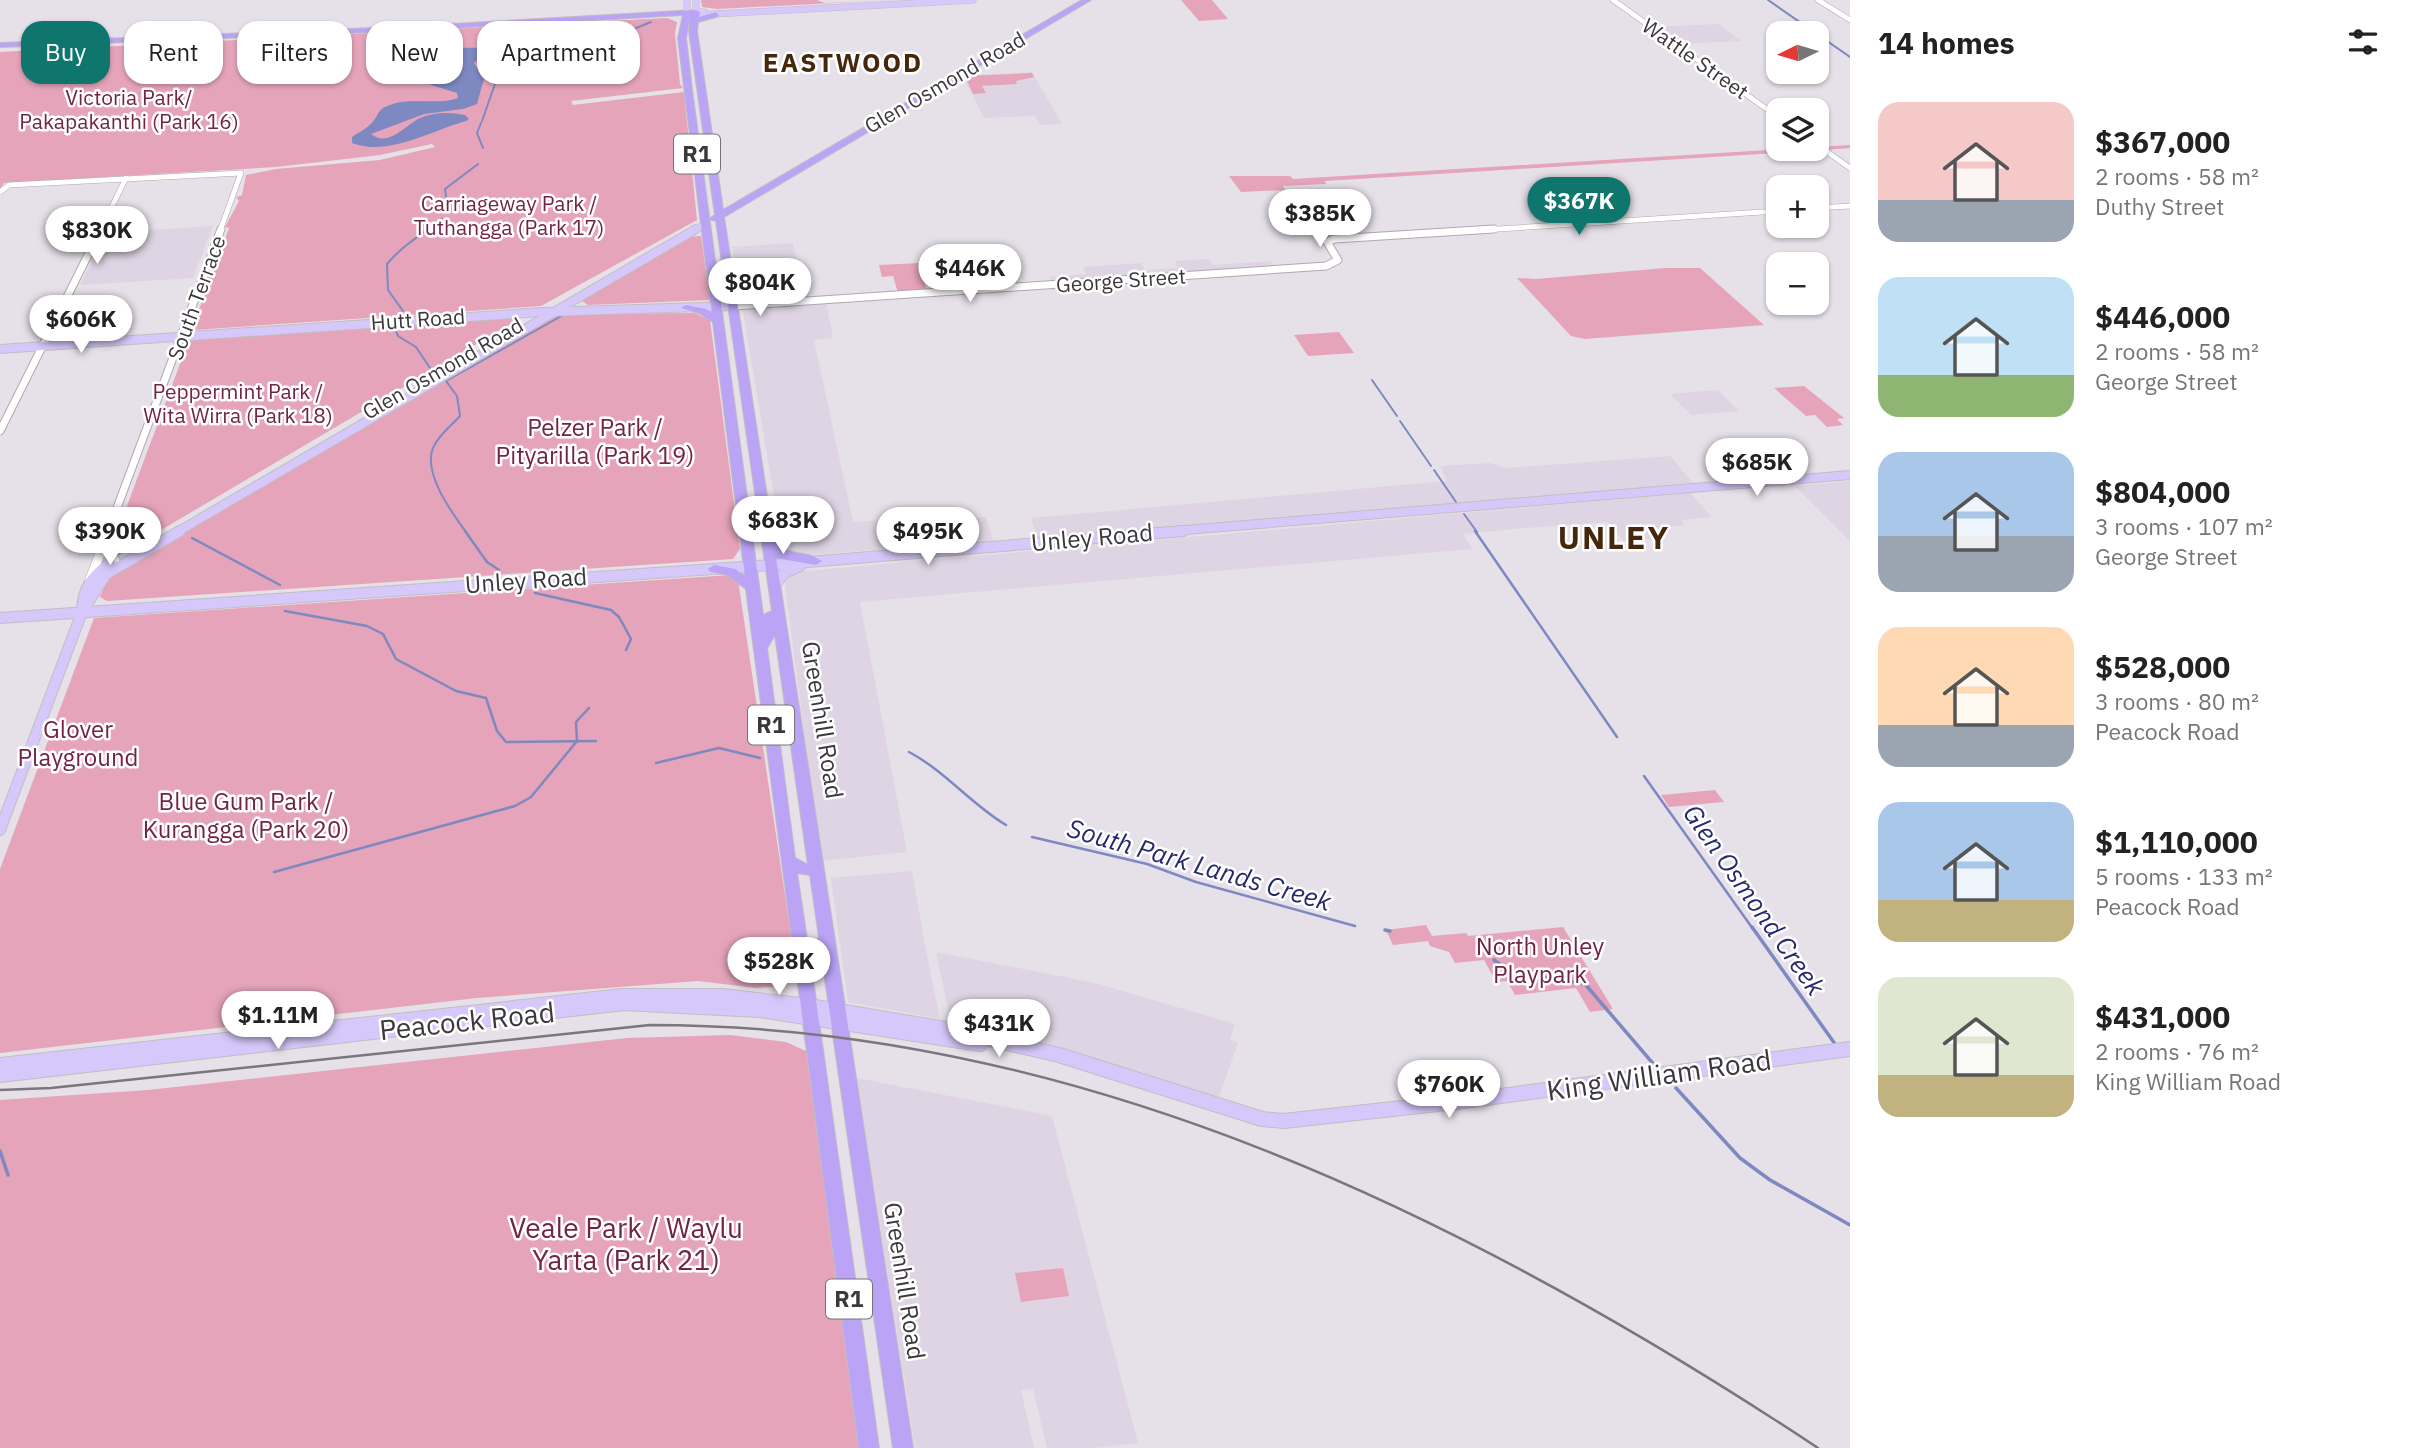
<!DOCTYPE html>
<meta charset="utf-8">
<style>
:root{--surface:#fff;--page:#f2f2f2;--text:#222;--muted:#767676;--accent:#0f766e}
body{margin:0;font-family:"IBM Plex Sans",sans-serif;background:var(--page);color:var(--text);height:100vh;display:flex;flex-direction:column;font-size:26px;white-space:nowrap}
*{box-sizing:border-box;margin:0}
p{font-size:23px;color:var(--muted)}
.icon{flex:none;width:38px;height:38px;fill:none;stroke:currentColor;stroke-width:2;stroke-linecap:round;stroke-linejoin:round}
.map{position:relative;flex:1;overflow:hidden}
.drawer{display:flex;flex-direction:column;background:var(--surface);width:560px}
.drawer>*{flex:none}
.top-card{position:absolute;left:21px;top:21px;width:665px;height:63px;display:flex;gap:14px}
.needle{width:46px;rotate:265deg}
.fabs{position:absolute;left:1766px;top:21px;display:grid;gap:14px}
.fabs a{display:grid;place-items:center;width:63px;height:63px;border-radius:14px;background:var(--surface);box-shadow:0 2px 5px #0004;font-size:35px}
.price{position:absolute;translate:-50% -60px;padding:0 16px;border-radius:24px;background:#fff;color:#222;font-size:23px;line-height:46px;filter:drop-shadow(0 2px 4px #0008)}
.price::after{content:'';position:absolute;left:50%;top:42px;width:21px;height:16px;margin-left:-10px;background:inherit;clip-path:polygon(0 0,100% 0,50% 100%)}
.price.selected{background:var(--accent);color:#fff}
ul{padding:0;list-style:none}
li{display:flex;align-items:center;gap:21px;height:175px;padding:0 28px}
li span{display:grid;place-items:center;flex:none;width:196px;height:140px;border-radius:21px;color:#555}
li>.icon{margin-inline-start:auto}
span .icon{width:84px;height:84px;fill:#fffc;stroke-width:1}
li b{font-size:30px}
h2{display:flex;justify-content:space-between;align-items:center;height:84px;padding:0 28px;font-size:30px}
.chip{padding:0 24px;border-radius:21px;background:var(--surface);box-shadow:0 2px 5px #0004;font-size:24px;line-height:63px}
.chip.selected{background:var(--accent);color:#fff}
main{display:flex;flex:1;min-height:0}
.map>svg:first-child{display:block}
</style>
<main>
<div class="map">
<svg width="1850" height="1448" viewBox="0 0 1850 1448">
<rect width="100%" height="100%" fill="#e6e0e9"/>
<g fill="#dfd4e3">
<path d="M1718,24L1742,41L1676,44L1653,27Z"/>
<path d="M1032,72L1062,124L1040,125L1034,116L984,118L963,76Z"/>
<path d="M213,226L193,278L80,285L106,233Z"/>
<path d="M793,243L806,302H826L833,338L814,340L853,522L905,519L911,547L797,556L783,549L732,247Z"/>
<path d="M1209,259L1213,265L1271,261L1274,267L1052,282L1050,277L1086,274L1083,267L1141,263L1145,270L1178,268L1175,261Z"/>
<path d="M1718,390L1739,411L1691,415L1670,394Z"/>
<path d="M1670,456L1694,484L1038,541L1031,518L1447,481L1440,466L1490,463L1506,468Z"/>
<path d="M1850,481V541L1795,486Z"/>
<path d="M1690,493L1712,517L1681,520L1685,525L1655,528L1662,538L1624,541L1608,522L1526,528L1463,534L1472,549L860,602L907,852L821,861L784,578L793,572Z"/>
<path d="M986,517L994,544L916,550L909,523Z"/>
<path d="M912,871L925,946L940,1019L848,1002L831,878Z"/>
<path d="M936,952L1095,983L1235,1024L1230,1040L1238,1043L1219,1097L1051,1045L951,1022Z"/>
<path d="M857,1078L1052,1116L1138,1443L1094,1448H1047L1033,1389L1021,1390L1034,1448H915Z"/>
</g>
<g fill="#e5a4b9">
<path d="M701,0H817L825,3L891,0L717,9L702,7Z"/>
<path d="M1181,0H1212L1228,19L1199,21Z"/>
<path d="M667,18L677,22L675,34L680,84L683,88L571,101L573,105L684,92L697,220L541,306L194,330L188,327L195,320L210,281H205L207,275H212L229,228L225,227L239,201L236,197L242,195L246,175L276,169L380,160L435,147L432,144L380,155L276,167L4,183L0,189V52Z"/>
<path d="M1032,73L1034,77L1016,81L1017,84L982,86L986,93L973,94L965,76Z"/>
<path d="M1850,145V148L1825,150L1325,181L1326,184L1283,186L1285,190L1241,192L1229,176H1290L1293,179Z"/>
<path d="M701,236L710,300L588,305L582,301L688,237Z"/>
<path d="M919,263L927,291L898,293L893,276L882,277L879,265Z"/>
<path d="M1666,268H1700L1764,325L1585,339L1571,336L1517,278L1536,279Z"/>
<path d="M695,313L710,320L740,549L733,559L107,601L100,597L108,577L124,564L560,314Z"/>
<path d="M515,317L519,319L117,556L109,554L189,340Z"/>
<path d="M1339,332L1354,353L1308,356L1294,335Z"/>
<path d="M1804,386L1844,418L1837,419L1843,425L1827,427L1815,415L1806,416L1774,388Z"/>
<path d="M731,575L738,580L792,942V974L786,986L756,988L698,981L477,998L0,1053V869L94,618Z"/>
<path d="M1715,790L1724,802L1669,807L1661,795Z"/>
<path d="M1426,925L1432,936L1466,933L1468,936L1563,927L1613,1009L1590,1012L1576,988L1515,995L1507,981L1496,982L1484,960L1455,963L1449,952L1430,946L1428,941L1393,945L1386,930Z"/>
<path d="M730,1035L786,1042L806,1051L860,1448H0V1100L148,1090L627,1038Z"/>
<path d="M1063,1268L1069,1296L1021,1302L1015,1273Z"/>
</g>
<path fill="#7e88c1" d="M543,41L567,44C558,47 549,51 540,54C518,59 491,44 474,63L484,79L477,104L463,109L424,114L371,134C389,148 405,125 420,118C434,112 450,112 465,115L469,119L466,121C433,130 387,157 352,143V137C358,133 371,126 375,119C379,112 380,108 390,105C412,96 436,106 458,98L457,93L431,85L419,75C418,40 478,49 499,48C513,47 529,44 543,41Z"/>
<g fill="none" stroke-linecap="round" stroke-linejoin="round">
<g stroke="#7e88c1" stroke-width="2">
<path d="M1768,0L1850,57"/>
<path d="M563,44L609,39L651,22"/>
<path d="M482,121L495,84L530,54"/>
<path d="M481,123L477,133L483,148"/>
<path d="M448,211L445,189L478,164"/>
<path d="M403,311L388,290L387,264C401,247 423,233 442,219"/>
<path d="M395,329L398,336L416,347L430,368"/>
<path d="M1372,380L1397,416"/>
<path d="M1400,421L1431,466"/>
<path d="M1434,470L1456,502"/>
<path d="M1464,514L1477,532"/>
<path d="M466,532C452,513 421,471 434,446C439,435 452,425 460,416L457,396L446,381L563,315"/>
</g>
<g stroke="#7e88c1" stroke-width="2.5">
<path d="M465,531L487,562L499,570"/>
<path d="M1475,531L1617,737"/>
<path d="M192,538L280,585"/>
<path d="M535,593L611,610L619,617L631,639L626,650"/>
<path d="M285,611L367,626L383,634L396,659L456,691L486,698L497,731L506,742L596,741"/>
<path d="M577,741L576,722L589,708"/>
<path d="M909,752C945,771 971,804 1006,825"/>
<path d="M656,763L719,748L760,758"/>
<path d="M1644,776L1753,929"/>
<path d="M1032,837L1147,864L1196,882L1355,926"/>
<path d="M274,872L515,806L531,797L577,741"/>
</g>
<g stroke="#7e88c1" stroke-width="3.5">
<path d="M1752,927L1835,1044"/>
<path d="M1385,930L1390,931"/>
<path d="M1494,960L1511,972L1585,984L1656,1067"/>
<path d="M1676,1088L1740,1158L1770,1180L1850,1225"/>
<path d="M0,1151L8,1175"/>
</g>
<defs>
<g id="minor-far2">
<path d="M1613,0L1778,117"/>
<path d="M1818,0L1850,20"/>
<path d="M1816,144L1850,168"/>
<path d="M0,192L9,185L241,173L220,231"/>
<path d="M1816,208L1850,206"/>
<path d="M100,231L126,178"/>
<path d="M1466,231L1778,211"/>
</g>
<g id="minor-far1">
<path d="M733,306L1326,266L1338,260L1327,242L1334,239L1494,229"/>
<path d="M0,431L101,229"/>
<path d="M108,532L221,229"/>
</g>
<g id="minor">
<path d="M104,544L107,553L115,560"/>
<path d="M90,579L109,531"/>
</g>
<g id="major-far3">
<path d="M687,0V13"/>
<path d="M696,0V12H705"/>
<path d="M696,15L973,0"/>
<path d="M693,231L706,223"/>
</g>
<g id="major-far2">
<path d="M0,349L542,312L733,306"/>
<path d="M177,532L696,229"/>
<path d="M1162,532L1850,475"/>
</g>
<g id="major-far1">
<path d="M775,585L784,573L800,566"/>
<path d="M82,612C82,589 92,576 110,563"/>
<path d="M0,618L772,565L1183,531"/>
<path d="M0,830L82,612L106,574L180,531"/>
</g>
<g id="major">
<path d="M0,1065L622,996H723L809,1006L946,1029L1059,1055L1262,1119L1284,1121L1456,1102L1850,1049"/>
<path d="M0,1075L624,1003L759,1010L980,1044"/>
</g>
<path id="highway" d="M1082,0H1091L724,217L774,542C792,558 807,550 822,561L816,565L776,558L913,1448H893L822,959L820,963L811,965L879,1448H859L746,589L727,575L710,572L708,569L714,565L735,569L745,576L713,322L699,313L681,308L686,305L706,309L712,313L678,38L683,15L399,31L0,47V43L399,27L696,10L700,12L699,17L716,12L719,16L698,22L697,31L723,210ZM690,14L689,31L715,215L709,219L716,221L772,611L763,615L692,90L686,38ZM775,635L808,865L795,858L767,648ZM797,873L810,875L819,937L809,953Z"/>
</defs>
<use href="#minor-far2" stroke="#afa8b1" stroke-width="6"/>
<use href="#minor-far1" stroke="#afa8b1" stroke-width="9"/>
<use href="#minor" stroke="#afa8b1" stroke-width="10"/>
<use href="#major-far3" stroke="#c0bfc1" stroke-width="7"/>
<use href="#major-far2" stroke="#c0bfc1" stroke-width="10"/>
<use href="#major-far1" stroke="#c0bfc1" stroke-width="12"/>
<use href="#major" stroke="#c0bfc1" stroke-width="16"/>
<use href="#highway" stroke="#c0bfc1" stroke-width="2"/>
<use href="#minor-far2" stroke="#fff" stroke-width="5"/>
<use href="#minor-far1" stroke="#fff" stroke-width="7"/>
<use href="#minor" stroke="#fff" stroke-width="9"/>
<use href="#major-far3" stroke="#d6c8fa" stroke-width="6"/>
<use href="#major-far2" stroke="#d6c8fa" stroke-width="8"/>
<use href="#major-far1" stroke="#d6c8fa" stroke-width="10"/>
<use href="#major" stroke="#d6c8fa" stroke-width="14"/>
<use href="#highway" fill="#bba3f6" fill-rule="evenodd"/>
<path stroke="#7a767c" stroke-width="2.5" d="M0,1090L51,1088L650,1025C1078,1025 1469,1217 1818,1448"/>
</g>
<g text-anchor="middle" stroke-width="5" stroke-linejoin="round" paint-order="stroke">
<g font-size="21" fill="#3b383c" stroke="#fff">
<text transform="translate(1695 59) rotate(35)" y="7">Wattle Street</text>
<text transform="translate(945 83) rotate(-30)" y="7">Glen Osmond Road</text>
<text transform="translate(1121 281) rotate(-4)" y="7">George Street</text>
<text transform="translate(197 298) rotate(-70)" y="7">South Terrace</text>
<text transform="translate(418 320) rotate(-4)" y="7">Hutt Road</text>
<text transform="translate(443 369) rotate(-30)" y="7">Glen Osmond Road</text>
</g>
<g font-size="21" fill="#732445" stroke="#fff">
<text x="129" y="105">Victoria Park/<tspan x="129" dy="24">Pakapakanthi (Park 16)</tspan></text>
<text x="509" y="211">Carriageway Park /<tspan x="509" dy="24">Tuthangga (Park 17)</tspan></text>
<text x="238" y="399">Peppermint Park /<tspan x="238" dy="24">Wita Wirra (Park 18)</tspan></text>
</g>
<g fill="#fff" stroke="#767476" stroke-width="2">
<rect x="674" y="134.5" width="46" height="39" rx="5"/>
<rect x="748" y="705.5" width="46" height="39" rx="5"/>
<rect x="826" y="1279.5" width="46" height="39" rx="5"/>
</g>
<g font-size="23" font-weight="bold" fill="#3b383c">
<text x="697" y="162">R1</text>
<text x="771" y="733">R1</text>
<text x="849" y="1307">R1</text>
</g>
<g font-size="24" fill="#732445" stroke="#fff">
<text x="595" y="436">Pelzer Park /<tspan x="595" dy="28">Pityarilla (Park 19)</tspan></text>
<text x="78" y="738">Glover<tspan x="78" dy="28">Playground</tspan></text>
<text x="246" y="810">Blue Gum Park /<tspan x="246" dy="28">Kurangga (Park 20)</tspan></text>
<text x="1540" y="955">North Unley<tspan x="1540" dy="28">Playpark</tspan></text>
</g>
<g font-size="24" fill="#3b383c" stroke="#fff">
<text transform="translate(1092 538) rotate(-5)" y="8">Unley Road</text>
<text transform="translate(526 581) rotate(-4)" y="8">Unley Road</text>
<text transform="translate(822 720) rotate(81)" y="8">Greenhill Road</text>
<text transform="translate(904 1281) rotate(81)" y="8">Greenhill Road</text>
</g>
<g font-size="26" font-weight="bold" letter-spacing="2" fill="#45270b" stroke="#fff">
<text x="843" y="72">EASTWOOD</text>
</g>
<g font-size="26" font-style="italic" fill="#26296d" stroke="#fff">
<text transform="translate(1199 865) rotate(16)" y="9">South Park Lands Creek</text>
<text transform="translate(1754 900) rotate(55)" y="9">Glen Osmond Creek</text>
</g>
<g font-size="28" fill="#3b383c" stroke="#fff">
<text transform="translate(467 1021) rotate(-6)" y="10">Peacock Road</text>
<text transform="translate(1659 1075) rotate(-8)" y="10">King William Road</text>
</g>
<g font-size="28" fill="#732445" stroke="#fff">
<text x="626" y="1238">Veale Park / Waylu<tspan x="626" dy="32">Yarta (Park 21)</tspan></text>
</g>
<g font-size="32" font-weight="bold" letter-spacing="2" fill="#45270b" stroke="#fff">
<text x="1614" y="549">UNLEY</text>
</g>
</g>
</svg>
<div class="fabs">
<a><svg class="needle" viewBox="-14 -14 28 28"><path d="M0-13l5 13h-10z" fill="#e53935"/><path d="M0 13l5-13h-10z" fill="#767676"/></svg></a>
<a><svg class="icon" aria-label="layers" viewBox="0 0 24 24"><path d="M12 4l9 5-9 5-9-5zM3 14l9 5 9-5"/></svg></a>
<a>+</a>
<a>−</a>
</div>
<b class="price selected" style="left:1579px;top:237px">$367K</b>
<b class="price" style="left:1320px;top:249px">$385K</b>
<b class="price" style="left:97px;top:266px">$830K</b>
<b class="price" style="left:970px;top:304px">$446K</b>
<b class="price" style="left:760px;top:318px">$804K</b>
<b class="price" style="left:81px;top:355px">$606K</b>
<b class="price" style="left:1757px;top:498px">$685K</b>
<b class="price" style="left:783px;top:556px">$683K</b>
<b class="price" style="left:110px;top:567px">$390K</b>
<b class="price" style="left:928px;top:567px">$495K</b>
<b class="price" style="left:779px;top:997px">$528K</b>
<b class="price" style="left:278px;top:1051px">$1.11M</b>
<b class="price" style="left:999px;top:1059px">$431K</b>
<b class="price" style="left:1449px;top:1120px">$760K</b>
<div class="top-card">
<a class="chip selected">Buy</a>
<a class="chip">Rent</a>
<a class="chip">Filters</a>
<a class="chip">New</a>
<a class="chip">Apartment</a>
</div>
</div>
<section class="drawer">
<h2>14 homes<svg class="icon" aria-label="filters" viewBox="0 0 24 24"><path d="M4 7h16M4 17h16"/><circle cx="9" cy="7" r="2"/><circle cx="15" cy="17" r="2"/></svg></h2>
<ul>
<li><span style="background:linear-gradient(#f6c9c9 70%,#9aa5b1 0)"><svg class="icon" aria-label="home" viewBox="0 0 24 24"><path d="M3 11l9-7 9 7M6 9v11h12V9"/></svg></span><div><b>$367,000</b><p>2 rooms · 58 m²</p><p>Duthy Street</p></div></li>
<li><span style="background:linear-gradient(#bfe0f5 70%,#8fb573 0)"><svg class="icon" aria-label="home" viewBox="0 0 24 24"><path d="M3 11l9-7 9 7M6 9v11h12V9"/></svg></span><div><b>$446,000</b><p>2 rooms · 58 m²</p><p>George Street</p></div></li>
<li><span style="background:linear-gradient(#a9c7e8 60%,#9aa5b1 0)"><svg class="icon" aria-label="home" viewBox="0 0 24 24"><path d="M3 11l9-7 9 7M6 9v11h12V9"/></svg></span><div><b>$804,000</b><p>3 rooms · 107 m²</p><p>George Street</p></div></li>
<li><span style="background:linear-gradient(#ffd9b3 70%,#9aa5b1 0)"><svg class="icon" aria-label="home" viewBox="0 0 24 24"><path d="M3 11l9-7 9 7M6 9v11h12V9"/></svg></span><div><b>$528,000</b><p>3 rooms · 80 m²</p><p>Peacock Road</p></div></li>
<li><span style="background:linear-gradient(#a9c7e8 70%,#c2b280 0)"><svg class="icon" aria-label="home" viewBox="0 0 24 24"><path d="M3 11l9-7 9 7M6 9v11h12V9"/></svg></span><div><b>$1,110,000</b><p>5 rooms · 133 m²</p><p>Peacock Road</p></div></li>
<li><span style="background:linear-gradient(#dfe7d0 70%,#c2b280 0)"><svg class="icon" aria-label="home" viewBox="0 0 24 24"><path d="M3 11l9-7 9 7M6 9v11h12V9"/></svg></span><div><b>$431,000</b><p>2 rooms · 76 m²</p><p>King William Road</p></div></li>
</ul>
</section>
</main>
